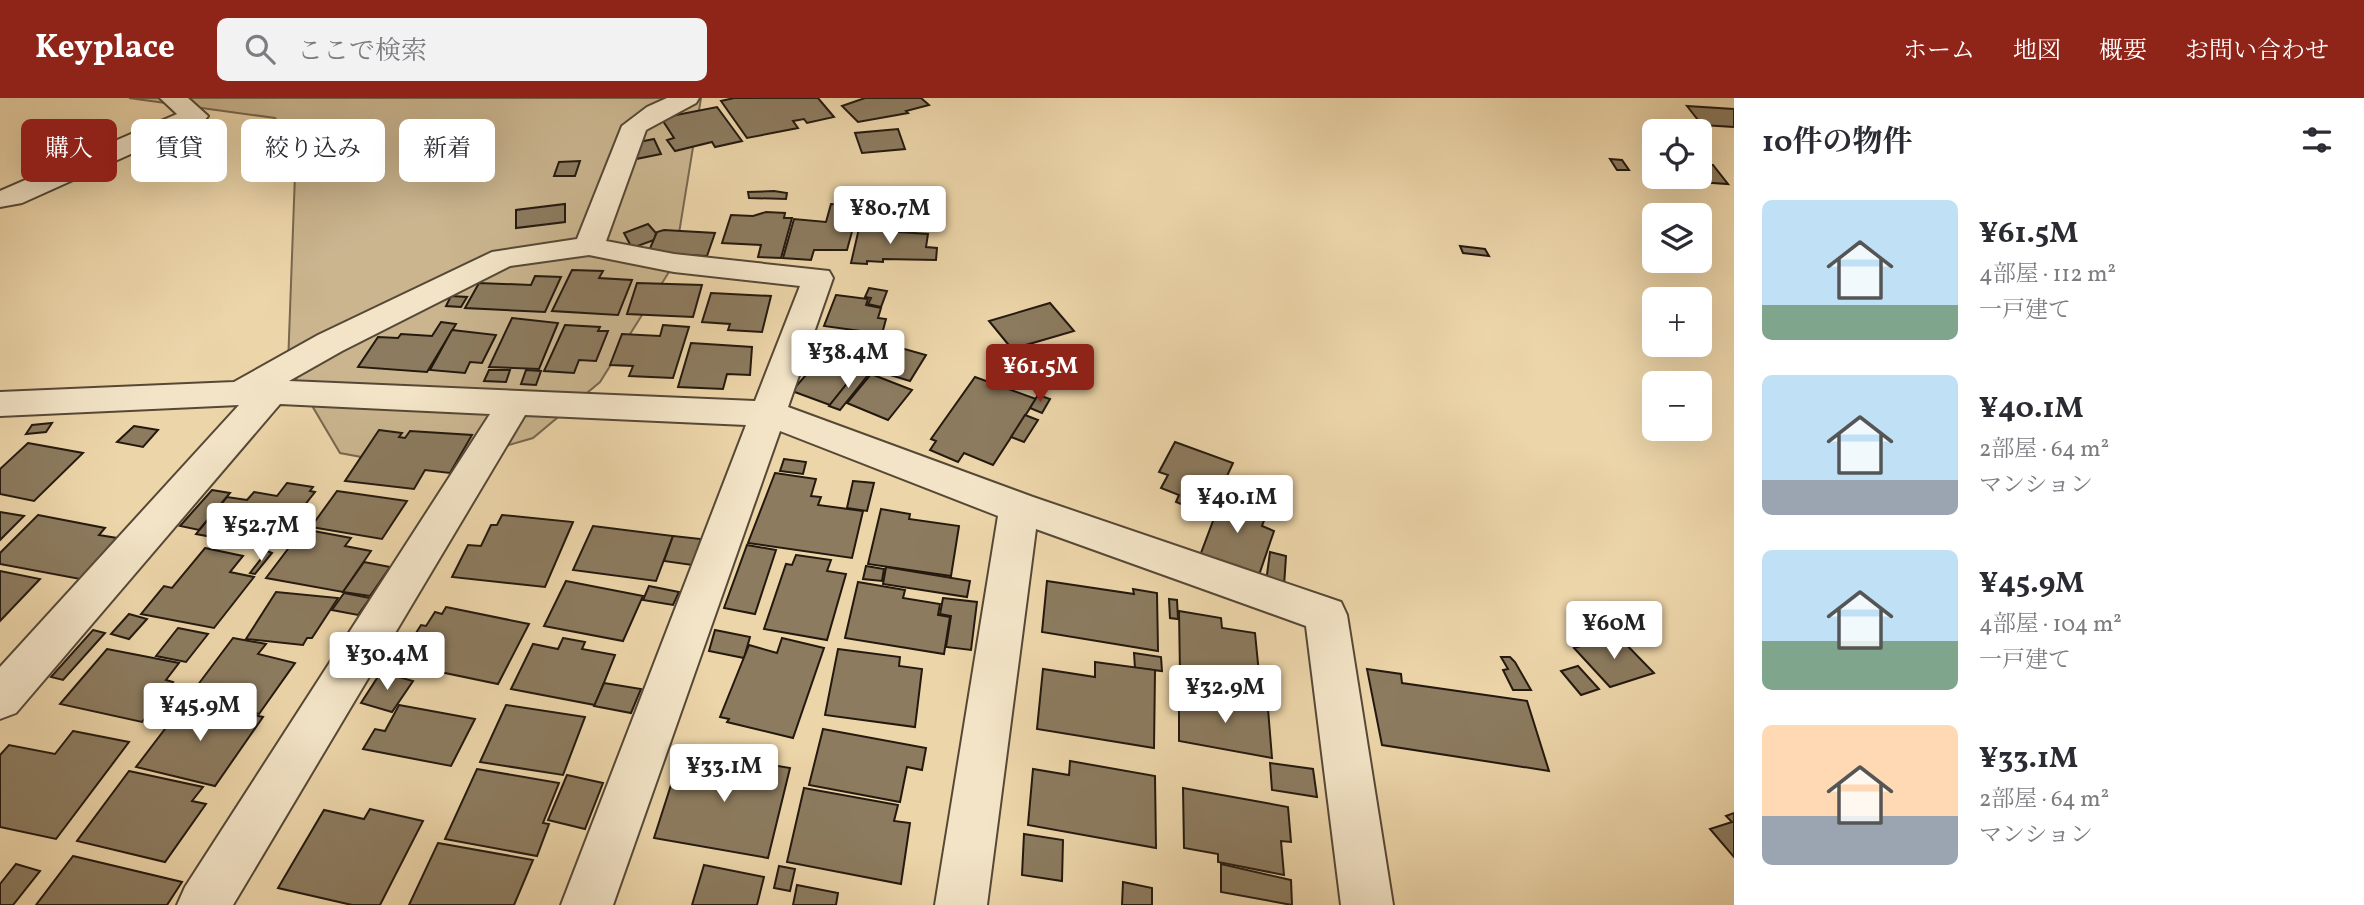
<!DOCTYPE html>
<html lang="ja">
<meta charset="utf-8">
<style>
:root{--surface:#fff;--page:#f2f2f3;--text:#2b2b33;--muted:#7c7c81;--accent:#8f2418}
body{margin:0;font-family:Vollkorn,"Noto Serif JP",serif;background:var(--page);color:var(--text);height:100vh;display:flex;flex-direction:column;font-size:26px;white-space:nowrap}
*{box-sizing:border-box;margin:0}
p{font-size:23px;color:var(--muted)}
.icon{flex:none;width:38px;height:38px;fill:none;stroke:currentColor;stroke-width:2;stroke-linecap:round;stroke-linejoin:round}
.map{position:relative;flex:1;overflow:hidden}
.details{display:flex;flex-direction:column;background:var(--surface);width:630px}
.details>*{flex:none}
.banner{position:absolute;left:21px;top:21px;width:665px;height:63px;display:flex;gap:14px}
.fabs{position:absolute;left:1642px;top:21px;display:grid;gap:14px}
.fabs a{display:grid;place-items:center;width:70px;height:70px;border-radius:10px;background:var(--surface);box-shadow:0 7px 28px #0002;font-size:35px}
.price{position:absolute;translate:-50% -60px;padding:0 16px;border-radius:7px;background:#fff;color:#222;font-size:23px;line-height:46px;filter:drop-shadow(0 2px 4px #0008)}
.price::after{content:'';position:absolute;left:50%;top:42px;width:21px;height:16px;margin-left:-10px;background:inherit;clip-path:polygon(0 0,100% 0,50% 100%)}
.price.active{background:var(--accent);color:#fff}
ul{padding:0;list-style:none}
li{display:flex;align-items:center;gap:21px;height:175px;padding:0 28px}
li span{display:grid;place-items:center;flex:none;width:196px;height:140px;border-radius:10px;color:#555}
li>.icon{margin-inline-start:auto}
span .icon{width:84px;height:84px;fill:#fffc;stroke-width:1}
li b{font-size:30px}
h2{display:flex;justify-content:space-between;align-items:center;height:84px;padding:0 28px;font-size:30px}
.chip{padding:0 24px;border-radius:10px;background:var(--surface);box-shadow:0 7px 28px #0002;font-size:24px;line-height:63px}
.chip.active{background:var(--accent);color:#fff}
header{display:flex;align-items:center;gap:42px;box-sizing:border-box;height:98px;padding:0 35px;background:var(--accent);color:#fff}
header strong{font-size:33px}
nav{display:flex;gap:38px;margin-inline-start:auto;font-size:24px}
.search{width:490px;height:63px;background:var(--page);display:flex;align-items:center;gap:18px;box-sizing:border-box;padding:0 24px;border-radius:10px;color:var(--muted);font-size:26px}
main{display:flex;flex:1;min-height:0}
.map>svg:first-child{display:block}
</style>
<header>
<strong>Keyplace</strong>
<div class="search"><svg class="icon" aria-label="search" viewBox="0 0 24 24"><circle cx="10" cy="10" r="6"/><path d="M15 15l6 6"/></svg>ここで検索</div>
<nav><a>ホーム</a><a>地図</a><a>概要</a><a>お問い合わせ</a></nav>
</header>
<main>
<div class="map">
<svg width="1734" height="807" viewBox="0 0 1734 807">
<rect width="100%" height="100%" fill="#ecd5a9"/>
<filter id="stains"><feTurbulence type="fractalNoise" baseFrequency=".00286" numOctaves="4"/><feColorMatrix values="0 0 0 0 .2 0 0 0 0 .09 0 0 0 0 .02 0 0 0 .5 -.17"/></filter>
<radialGradient id="worn" r=".72"><stop offset=".6" stop-color="#630" stop-opacity="0"/><stop offset="1" stop-color="#630" stop-opacity=".3"/></radialGradient>
<path fill="#cab58f" stroke="#77674f" stroke-width="2" d="M129,0H701L674,166L600,284L533,340L426,371L340,355L288,267L296,49L275,20Z"/>
<g fill="#8c7b5f" stroke="#24190f" stroke-width="2">
<path d="M734,0H818L834,19L807,25L804,21L793,23L798,30L747,40L721,3Z"/>
<path d="M865,0H921L929,7L906,13L908,15L858,24L842,8Z"/>
<path d="M1687,8L1734,11V29L1702,27Z"/>
<path d="M717,9L742,43L715,49L712,44L675,53L667,42L674,40L661,20Z"/>
<path d="M898,31L905,51L862,55L855,35Z"/>
<path d="M654,41L661,56L636,61L629,46Z"/>
<path d="M1610,61L1622,62L1629,72H1617Z"/>
<path d="M580,63L575,78H554L559,64Z"/>
<path d="M1699,66L1713,67L1728,86L1669,82L1667,79H1699Z"/>
<path d="M774,93L787,95L786,101L749,100L748,94Z"/>
<path d="M565,106V124L516,130V112Z"/>
<path d="M831,106L859,108L847,152H814L811,162L783,160L794,121L826,124Z"/>
<path d="M766,114L785,115L784,120H792L781,160L758,159L761,147L722,145L731,117L753,118Z"/>
<path d="M648,126L656,135L654,142L632,150L624,135Z"/>
<path d="M860,126L884,128V133L928,136L926,149L937,150L936,162L883,161V164L867,163V166L851,165Z"/>
<path d="M664,132L715,135L707,158L648,155L657,134Z"/>
<path d="M1460,148L1485,151L1489,158L1463,155Z"/>
<path d="M572,172L603,173L599,180L632,182L618,217L552,213Z"/>
<path d="M535,178L561,179L545,214L465,210L479,185L531,187Z"/>
<path d="M637,185L702,187L693,219L627,216Z"/>
<path d="M869,190L887,193L881,209L868,206L871,200L865,199Z"/>
<path d="M711,195L771,198L762,234L728,232L730,226L702,224Z"/>
<path d="M836,197L868,201L866,207L881,210L878,220L886,221L882,236L824,228Z"/>
<path d="M451,198L467,199L461,209L446,208Z"/>
<path d="M1050,205L1074,233L1012,251L989,223Z"/>
<path d="M512,220L558,225L539,271L489,269Z"/>
<path d="M441,224L456,226L427,274L358,269L378,239L398,240L401,236L432,238Z"/>
<path d="M565,227L600,229L598,233H608L596,263L579,262L574,275L544,273Z"/>
<path d="M663,227L689,229L673,280L629,278L633,268L610,267L622,236L660,238Z"/>
<path d="M452,232L496,237L482,265L470,264L465,275L430,272Z"/>
<path d="M691,245L752,249L750,277L727,276L723,291L678,289Z"/>
<path d="M883,245L926,257L910,283L851,265L863,247L879,252Z"/>
<path d="M818,263L855,276L830,307L792,293Z"/>
<path d="M489,272H510L506,284L484,283Z"/>
<path d="M526,272L541,273L536,287L521,286Z"/>
<path d="M857,273L868,277L840,312L829,308Z"/>
<path d="M871,276L912,292L888,322L847,305Z"/>
<path d="M975,279L1036,301L993,367L964,355L958,364L930,352L936,343L931,341Z"/>
<path d="M1038,297L1050,301L1042,315L1030,310Z"/>
<path d="M1025,317L1038,322L1024,344L1011,339Z"/>
<path d="M52,325L46,334L26,336L32,327Z"/>
<path d="M134,328L158,332L143,349L117,344Z"/>
<path d="M379,332L402,335L399,339L405,340L410,333L472,337L450,375L425,372L414,391L345,383Z"/>
<path d="M1175,344L1233,365L1209,417L1176,404L1179,397L1161,390L1168,377L1159,374Z"/>
<path d="M28,345L83,355L34,403L0,396V371Z"/>
<path d="M784,361L806,364L803,376L780,373Z"/>
<path d="M775,375L816,381L811,398L821,399L818,407L863,413L852,460L748,445Z"/>
<path d="M853,383L874,385L867,413L847,410Z"/>
<path d="M1228,383L1259,394L1251,415L1265,420L1262,428L1274,433L1259,477L1251,473L1248,482L1198,463Z"/>
<path d="M287,385L313,389L310,393L315,394L271,450L196,436L227,399L247,402L254,394L277,398Z"/>
<path d="M212,392L230,395L199,432L180,428Z"/>
<path d="M337,393L407,403L382,441L311,429Z"/>
<path d="M881,411L910,416L909,421L959,428L951,478L868,466Z"/>
<path d="M0,414L24,418L0,442Z"/>
<path d="M38,417L105,430L99,437L117,440L80,481L0,466V455Z"/>
<path d="M502,417L573,424L545,489L452,479L468,447L481,448L491,427H497Z"/>
<path d="M593,428L673,438L656,483L573,472Z"/>
<path d="M303,431L351,440L345,448L371,453L343,494L266,480Z"/>
<path d="M673,438L701,441L692,467L664,463Z"/>
<path d="M747,447L776,452L755,516L724,510Z"/>
<path d="M205,450L243,458L230,474L254,479L214,530L141,516L164,488L172,490Z"/>
<path d="M267,453L272,455L255,476L250,475Z"/>
<path d="M1270,454L1286,458L1284,488L1266,484Z"/>
<path d="M796,457L831,462L827,473L846,476L827,542L764,531L786,466L792,467Z"/>
<path d="M364,464L390,469L370,498L343,494Z"/>
<path d="M866,468L884,471L882,483L863,481Z"/>
<path d="M886,469L970,483L967,499L883,486Z"/>
<path d="M0,473L40,481L0,523Z"/>
<path d="M566,483L643,498L623,543L544,528Z"/>
<path d="M1047,483L1134,496L1133,491L1157,495L1158,553L1042,534Z"/>
<path d="M858,484L905,492L903,500L940,506L938,517L950,519L944,556L845,540Z"/>
<path d="M649,488L679,494L673,507L643,502Z"/>
<path d="M276,494L338,500L312,540H307L303,547L246,541Z"/>
<path d="M344,495L370,500L358,517L332,512Z"/>
<path d="M943,500L977,504L971,552L946,549L951,518L940,516Z"/>
<path d="M1169,501L1177,502L1178,521L1170,520Z"/>
<path d="M446,509L529,526L498,586L397,565L421,527L426,528L435,514L442,516Z"/>
<path d="M1179,513L1221,520L1222,530L1255,535L1260,586L1254,585V590L1180,575Z"/>
<path d="M129,516L147,521L129,541L111,536Z"/>
<path d="M178,530L208,536L186,564L156,558Z"/>
<path d="M93,532L105,535L63,582L51,579Z"/>
<path d="M715,532L750,539L744,560L709,553Z"/>
<path d="M1617,537L1654,575L1610,589L1574,550Z"/>
<path d="M233,540L266,546L258,556L295,565L259,616L188,600Z"/>
<path d="M563,540L585,544L582,551L615,557L595,607L511,591L533,546L558,551Z"/>
<path d="M782,540L824,550L793,640L727,624L729,621L720,619L749,547L777,555Z"/>
<path d="M107,551L179,565L166,582L173,584L142,624L60,606Z"/>
<path d="M838,551L900,559L899,568L922,571L915,629L825,617Z"/>
<path d="M1134,555L1161,559L1162,573L1135,570Z"/>
<path d="M1501,559H1510L1515,564L1531,592H1513L1503,572L1508,571Z"/>
<path d="M1095,564L1155,572L1154,650L1037,631L1043,571L1095,579Z"/>
<path d="M1578,568L1599,591L1581,597L1561,573Z"/>
<path d="M1367,571L1401,576L1402,585L1527,603L1549,673L1382,647Z"/>
<path d="M381,574L413,583L392,614L361,605Z"/>
<path d="M604,585L641,591L631,615L594,608Z"/>
<path d="M1179,595L1268,611L1272,660L1179,643Z"/>
<path d="M187,602L263,619L215,688L136,669Z"/>
<path d="M399,607L475,621L451,668L363,651L375,631L385,633Z"/>
<path d="M506,607L585,619L563,677L480,664Z"/>
<path d="M823,631L926,650L922,672L907,669L900,704L809,687Z"/>
<path d="M73,633L129,644L56,741L0,729V657L9,647L55,656Z"/>
<path d="M691,653L790,670L768,760L654,740L679,662L688,663Z"/>
<path d="M1070,663L1155,678L1156,750L1028,727L1033,671L1069,677Z"/>
<path d="M1270,665L1313,671L1317,699L1272,692Z"/>
<path d="M477,671L559,685L543,725L549,726L537,758L445,741Z"/>
<path d="M129,673L203,689L192,703L206,706L165,764L77,743Z"/>
<path d="M567,677L603,685L585,731L548,722Z"/>
<path d="M804,690L898,707L894,723L910,725L901,786L787,764Z"/>
<path d="M1183,690L1288,709L1291,744L1281,743L1284,777L1218,764V756L1184,750Z"/>
<path d="M370,711L423,723L380,807H352L278,790L324,712L364,721Z"/>
<path d="M1734,715V759L1710,731L1732,724L1726,718Z"/>
<path d="M1024,736L1063,742L1062,783L1022,777Z"/>
<path d="M438,745L533,762L514,807H409Z"/>
<path d="M73,758L182,784L167,807H36Z"/>
<path d="M16,766L40,773L13,807H0V786Z"/>
<path d="M1221,766L1291,782L1292,807L1221,794Z"/>
<path d="M704,767L764,779L757,807H692Z"/>
<path d="M779,768L795,771L790,793L774,790Z"/>
<path d="M1123,784L1152,790V807H1122Z"/>
<path d="M797,787L838,795L836,807H793Z"/>
</g>
<g fill="none" stroke-linecap="round" stroke-linejoin="round">
<defs>
<g id="minor">
<path d="M160,0H188L208,18L204,23L22,105L0,109V93L177,16Z"/>
<path d="M667,0H699L696,5L646,32L606,143L674,156L829,173L833,180L788,309L1033,399L1341,504L1347,517L1393,807H1341L1306,528L1036,431L987,807H935L998,418L780,333L613,807H561L746,327L525,317L233,807H177L185,789L490,316L280,306L16,615L0,621V569L239,307L0,318V294L234,284L318,237L492,154L577,141L622,28L647,9ZM589,157L674,174L800,188L755,303L289,283L342,253L510,168Z"/>
</g>
</defs>
<use href="#minor" stroke="#564836" stroke-width="4"/>
<use href="#minor" fill="#f3e4c7" fill-rule="evenodd"/>
</g>
<rect width="100%" height="100%" filter="url(#stains)"/>
<rect width="100%" height="100%" fill="url(#worn)"/>
</svg>
<div class="fabs">
<a><svg class="icon" aria-label="locate" viewBox="0 0 24 24"><circle cx="12" cy="12" r="6"/><path d="M12 2v4M12 18v4M2 12h4M18 12h4"/></svg></a>
<a><svg class="icon" aria-label="layers" viewBox="0 0 24 24"><path d="M12 4l9 5-9 5-9-5zM3 14l9 5 9-5"/></svg></a>
<a>+</a>
<a>−</a>
</div>
<b class="price" style="left:890px;top:148px">¥80.7M</b>
<b class="price" style="left:848px;top:292px">¥38.4M</b>
<b class="price active" style="left:1040px;top:306px">¥61.5M</b>
<b class="price" style="left:1237px;top:437px">¥40.1M</b>
<b class="price" style="left:261px;top:465px">¥52.7M</b>
<b class="price" style="left:1614px;top:563px">¥60M</b>
<b class="price" style="left:387px;top:594px">¥30.4M</b>
<b class="price" style="left:1225px;top:627px">¥32.9M</b>
<b class="price" style="left:200px;top:645px">¥45.9M</b>
<b class="price" style="left:724px;top:706px">¥33.1M</b>
<div class="banner">
<a class="chip active">購入</a>
<a class="chip">賃貸</a>
<a class="chip">絞り込み</a>
<a class="chip">新着</a>
</div>
</div>
<section class="details">
<h2>10件の物件<svg class="icon" aria-label="filters" viewBox="0 0 24 24"><path d="M4 7h16M4 17h16"/><circle cx="9" cy="7" r="2"/><circle cx="15" cy="17" r="2"/></svg></h2>
<ul>
<li><span style="background:linear-gradient(#bfe0f5 75%,#7fa58c 0)"><svg class="icon" aria-label="home" viewBox="0 0 24 24"><path d="M3 11l9-7 9 7M6 9v11h12V9"/></svg></span><div><b>¥61.5M</b><p>4部屋 · 112 m²</p><p>一戸建て</p></div></li>
<li><span style="background:linear-gradient(#bfe0f5 75%,#9aa5b1 0)"><svg class="icon" aria-label="home" viewBox="0 0 24 24"><path d="M3 11l9-7 9 7M6 9v11h12V9"/></svg></span><div><b>¥40.1M</b><p>2部屋 · 64 m²</p><p>マンション</p></div></li>
<li><span style="background:linear-gradient(#bfe0f5 65%,#7fa58c 0)"><svg class="icon" aria-label="home" viewBox="0 0 24 24"><path d="M3 11l9-7 9 7M6 9v11h12V9"/></svg></span><div><b>¥45.9M</b><p>4部屋 · 104 m²</p><p>一戸建て</p></div></li>
<li><span style="background:linear-gradient(#ffd9b3 65%,#9aa5b1 0)"><svg class="icon" aria-label="home" viewBox="0 0 24 24"><path d="M3 11l9-7 9 7M6 9v11h12V9"/></svg></span><div><b>¥33.1M</b><p>2部屋 · 64 m²</p><p>マンション</p></div></li>
</ul>
</section>
</main>
